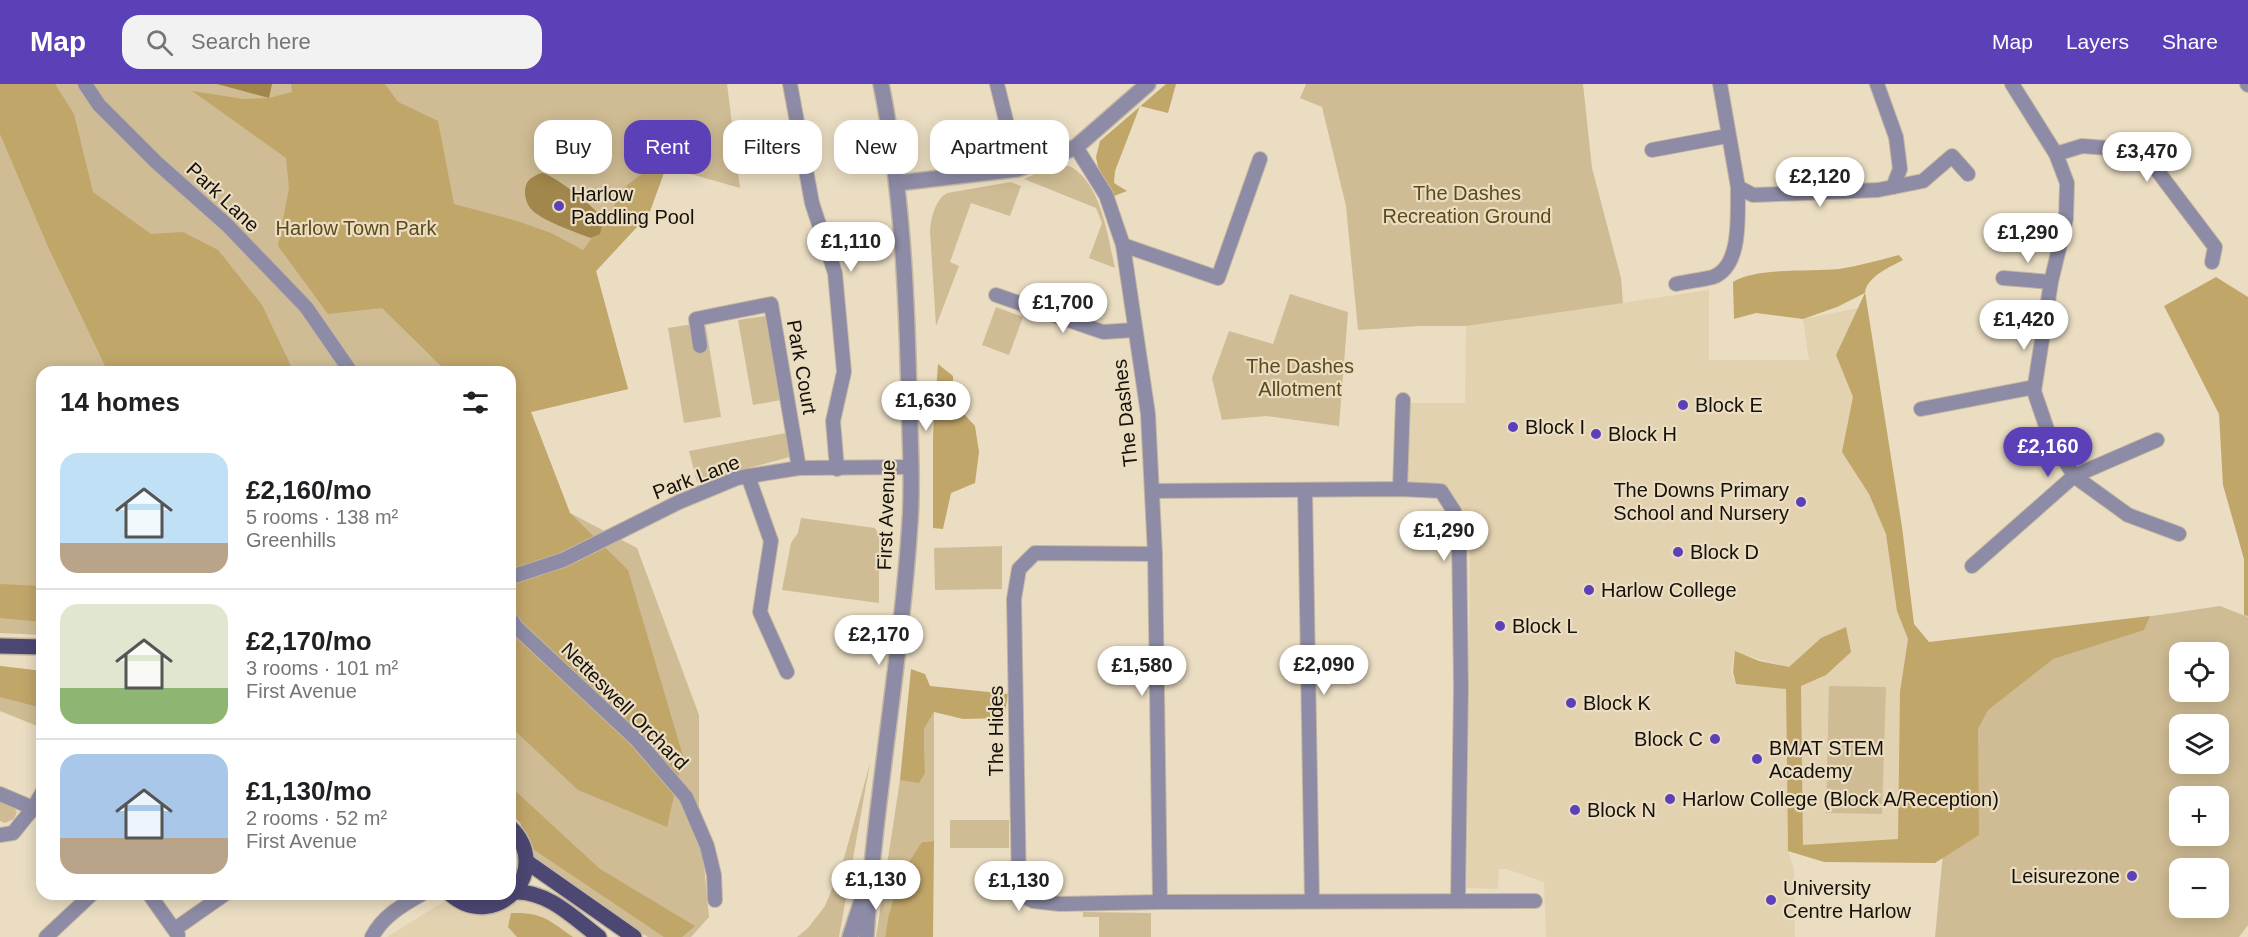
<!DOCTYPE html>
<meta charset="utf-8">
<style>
:root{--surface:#fff;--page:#f2f2f2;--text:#202124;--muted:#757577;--line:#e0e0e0;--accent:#5c40b8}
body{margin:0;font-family:Arial,sans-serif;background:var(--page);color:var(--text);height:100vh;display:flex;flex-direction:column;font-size:22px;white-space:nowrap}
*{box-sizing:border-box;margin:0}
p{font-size:20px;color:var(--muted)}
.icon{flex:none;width:33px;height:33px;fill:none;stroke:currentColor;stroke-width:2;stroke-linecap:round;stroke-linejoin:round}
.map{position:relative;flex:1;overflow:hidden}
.details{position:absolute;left:36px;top:282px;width:480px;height:534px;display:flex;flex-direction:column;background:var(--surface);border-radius:18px;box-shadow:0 3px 15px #0003}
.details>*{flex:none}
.banner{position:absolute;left:534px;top:36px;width:570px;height:54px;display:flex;gap:12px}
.buttons{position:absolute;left:2169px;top:558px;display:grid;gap:12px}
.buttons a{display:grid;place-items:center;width:60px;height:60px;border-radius:12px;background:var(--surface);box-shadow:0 3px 15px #0003;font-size:30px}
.price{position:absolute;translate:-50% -51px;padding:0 14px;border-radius:21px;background:#fff;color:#222;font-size:20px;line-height:39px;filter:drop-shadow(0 2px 3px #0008)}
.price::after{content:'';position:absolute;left:50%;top:36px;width:18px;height:14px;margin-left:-9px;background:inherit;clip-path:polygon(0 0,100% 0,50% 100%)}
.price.current{background:var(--accent);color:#fff}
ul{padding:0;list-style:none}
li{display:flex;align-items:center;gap:18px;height:150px;padding:0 24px}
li+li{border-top:2px solid var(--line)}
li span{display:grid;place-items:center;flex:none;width:168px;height:120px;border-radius:18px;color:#555}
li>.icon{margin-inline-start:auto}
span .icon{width:72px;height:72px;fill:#fffc;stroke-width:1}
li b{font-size:26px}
h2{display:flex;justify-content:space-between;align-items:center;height:72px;padding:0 24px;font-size:26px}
.chip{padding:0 21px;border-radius:18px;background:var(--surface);box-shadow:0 3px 15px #0003;font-size:21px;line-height:54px}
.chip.current{background:var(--accent);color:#fff}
header{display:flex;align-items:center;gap:36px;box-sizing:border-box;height:84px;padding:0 30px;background:var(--accent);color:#fff}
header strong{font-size:28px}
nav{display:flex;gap:33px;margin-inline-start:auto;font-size:21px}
.search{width:420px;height:54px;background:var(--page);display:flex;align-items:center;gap:15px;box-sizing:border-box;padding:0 21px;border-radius:18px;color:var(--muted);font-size:22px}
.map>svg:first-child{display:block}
</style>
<header>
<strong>Map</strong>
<div class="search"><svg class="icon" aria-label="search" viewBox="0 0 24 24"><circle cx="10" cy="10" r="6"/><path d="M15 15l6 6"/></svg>Search here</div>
<nav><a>Map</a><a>Layers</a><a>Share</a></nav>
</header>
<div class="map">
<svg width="2248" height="853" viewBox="0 0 2248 853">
<rect width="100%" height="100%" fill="#eaddc2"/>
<g fill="#e3d2b0">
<path d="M1709,206V276H1809L1803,235L1863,223L1916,560L1914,760L1803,762L1801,602L1789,584L1735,568L1731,588L1736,600L1786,604L1788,767L1794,785L1795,853H1546L1544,798L1506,785H1499L1498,805L1467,804L1470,450L1460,421L1445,401L1405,400L1409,319H1465L1466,242Z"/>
<path d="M527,807L594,853H387L448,815L491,822Z"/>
</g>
<g fill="#cfbc94" fill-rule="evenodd">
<path d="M0,0H727L740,104L666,83L649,130L596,187L628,305L531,328L570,429L637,464L699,631V731L709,833L691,853H648L577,812L527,778L521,740L510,728V288H42V551L0,549Z"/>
<path d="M1306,0H1583L1592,84L1621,194L1623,219L1466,242H1420L1358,246L1346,122L1322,23L1300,14Z"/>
<path d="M1060,80C1064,81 1070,82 1073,84C1102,103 1108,154 1115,184L1089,174L1102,139L1096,124L1024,95L1049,83Z"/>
<path d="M1011,98L1021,102L1010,132L971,119L950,178L959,182L936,242L930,147C931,134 935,116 947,109Z"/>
<path d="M1290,210L1348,228L1339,342L1266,332L1222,336L1212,294L1229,247L1273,260Z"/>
<path d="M996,223L1023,233L1009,271L982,261Z"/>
<path d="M766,232L781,316L753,321L738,236Z"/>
<path d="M705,238L721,333L684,339L668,244Z"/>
<path d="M786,349L790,373L697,398L689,367Z"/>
<path d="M801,434L875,444L879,451V519L782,506L791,459L798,449Z"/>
<path d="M1002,462V505L935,506L934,464Z"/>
<path d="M2220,522L2248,533V841L2239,853H1935L1963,560ZM2180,568H2218V608H2180ZM2180,640H2218V680H2180ZM2180,712H2218V752H2180ZM2180,784H2218V824H2180Z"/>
<path d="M0,582L42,587V644L0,627Z"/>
<path d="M1829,602L1886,603L1882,730L1826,729Z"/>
<path d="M934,628V757L922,758L888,834L885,853H876L900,696L925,689L924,645Z"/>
<path d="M870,679L839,853H797L808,844L825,822L843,778Z"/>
<path d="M0,717L12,721L17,728L14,735L5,739L0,737Z"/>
<rect x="950" y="736" width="59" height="28"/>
<path d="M1083,828L1151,829V853H1099V833H1083Z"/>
</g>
<g fill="#c1a66a">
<path d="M0,0H55L74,30L93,108L151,150L183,148L218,166L262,221L291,282L299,288H108L49,165L0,50Z"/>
<path d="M291,0H385L398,18L438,37L454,120L517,137L551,149L583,166L607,134L625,103L640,91L666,83L649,130L596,187L628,305L531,328L570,429L628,486L683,672L667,743L578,706L510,642V288H447L382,224L328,230L278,162L289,104L286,74L192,7L244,15L269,14L292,8Z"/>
<path d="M1166,0H1176L1168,29L1140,22L1115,87L1114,99L1127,107L1114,112L1098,83L1096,73L1100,57Z"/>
<path d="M1899,171L1903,176C1890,183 1868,192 1865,208L1902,443L1914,540L1929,558L2150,532L2144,546L2053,575L1988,626L1978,645L1979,751L1935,779L1824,778L1788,767L1786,605L1736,600L1733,588L1735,567L1759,577L1789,583L1821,554L1846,543L1851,568L1826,591L1801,602L1803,761L1898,755L1900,608L1908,555L1897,527L1886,450L1869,410L1842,368L1853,313L1836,271L1865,209L1837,223L1803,235L1756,229L1734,235L1733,198C1757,183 1810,188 1839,185C1859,182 1879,176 1899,171Z"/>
<path d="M2216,193L2248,213V532L2244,531V475L2223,401L2219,330L2164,222Z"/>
<path d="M938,280L953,292V318L975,342L979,368L975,399L951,409L943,445L933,444V352Z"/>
<path d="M0,500L42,502V538L0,534Z"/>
<path d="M0,582L42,587V624L0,613Z"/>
<path d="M911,585L925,590L930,602L1008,610L1004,634L963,635L934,628L924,645L925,689L919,699L900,696Z"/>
<path d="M510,702L600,785L695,842L682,853H664L521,757V740L510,728Z"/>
<path d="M934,757L933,853H885L888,834L901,790L922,758Z"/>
<path d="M511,829C542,828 549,836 573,853H517L508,843Z"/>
</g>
<g fill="#a2874c">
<path d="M217,0H272L269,14Z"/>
<path d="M542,89C551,89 595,123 599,131C603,137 602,144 600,150L591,154C577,149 541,136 532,126C525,119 522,104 529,96C532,93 538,90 542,89Z"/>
</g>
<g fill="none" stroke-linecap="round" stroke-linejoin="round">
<defs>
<g id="minor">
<path d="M85,0L99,21L156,78L227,141L306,223L351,288"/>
<path d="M790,0L812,119L835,189L844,288L833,337L837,385"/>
<path d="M997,0L1018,85"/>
<path d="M1720,0L1738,103L1753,111L1878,106L1893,103L1900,85L1896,53L1877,0"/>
<path d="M2012,0L2056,70L2067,99L2066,135L2051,198L2034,307L2048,348L2074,392L2128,431L2179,450"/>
<path d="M2247,0L2248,1"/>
<path d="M1076,63L1106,111L1123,161L1148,330L1155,470L1160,818"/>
<path d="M1652,66L1727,52"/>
<path d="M2056,70L2082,62L2108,64L2153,81L2215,163L2212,178"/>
<path d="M1893,103L1923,97L1952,72L1968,90"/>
<path d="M1123,161L1218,194L1260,75"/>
<path d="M2003,194L2051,198"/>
<path d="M1676,200C1688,197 1702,196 1713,193C1743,182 1737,128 1738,103"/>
<path d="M996,211L1103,248L1134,246"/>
<path d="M700,262L696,235L771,220L799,384"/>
<path d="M1921,325L2034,303"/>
<path d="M748,392L771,457L760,528L787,588"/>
<path d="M1400,405L1403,316"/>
<path d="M1305,406L1312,817"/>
<path d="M1153,407L1400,405L1441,407L1454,427L1459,451L1461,604L1458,817"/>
<path d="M1155,470L1035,469L1019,485L1014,515L1019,804L1023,812L1033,817L1060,820L1160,818L1535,817"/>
<path d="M1972,482L2074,392L2157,356"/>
<path d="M510,491L514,492L563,476L679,418L737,394L799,384L910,383"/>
<path d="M510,534L516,543L637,656L686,713L707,762L714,791L715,816"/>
<path d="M0,710L40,727"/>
<path d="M0,751L13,749L34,723L42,709"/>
<path d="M149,810L178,851"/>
<path d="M175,845L225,810"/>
<path d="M46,853L92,810"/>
<path d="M372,853C382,833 402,821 422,810"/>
</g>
<g id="tertiary">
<path d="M898,99L1018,85L1045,76L1076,63L1148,0"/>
<path d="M850,853L863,813"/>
<path d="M866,853C875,714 901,577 910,438C913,398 910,356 909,316C907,210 902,104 881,0"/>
</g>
<g id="primary">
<path d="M0,562L42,563"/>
<path d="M527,778L634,853"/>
<path d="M515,808C548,807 574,834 599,853"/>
<path d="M450,810C496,850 555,786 510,743"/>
</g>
</defs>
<use href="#minor" stroke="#c4b8a1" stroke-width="16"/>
<use href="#tertiary" stroke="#c4b8a1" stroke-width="18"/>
<use href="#primary" stroke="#c4b8a1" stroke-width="18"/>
<use href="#minor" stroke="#8d8ba5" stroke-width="14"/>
<use href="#tertiary" stroke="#8d8ba5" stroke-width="15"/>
<use href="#primary" stroke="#4c4773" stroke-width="15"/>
</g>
<g fill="#5c40b8" stroke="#eaddc2" stroke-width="2">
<circle cx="559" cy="122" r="6"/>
<circle cx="1683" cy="321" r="6"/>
<circle cx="1513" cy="343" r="6"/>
<circle cx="1596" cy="350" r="6"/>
<circle cx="1801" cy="418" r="6"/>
<circle cx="1678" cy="468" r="6"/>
<circle cx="1589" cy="506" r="6"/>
<circle cx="1500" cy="542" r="6"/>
<circle cx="1571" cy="619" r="6"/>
<circle cx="1715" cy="655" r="6"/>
<circle cx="1757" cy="675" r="6"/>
<circle cx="1670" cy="715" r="6"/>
<circle cx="1575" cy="726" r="6"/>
<circle cx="2132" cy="792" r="6"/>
<circle cx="1771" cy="816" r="6"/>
</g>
<g text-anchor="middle" stroke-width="4.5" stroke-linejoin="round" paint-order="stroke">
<g font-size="20" fill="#5d491a" stroke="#eaddc2">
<text x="1467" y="116">The Dashes<tspan x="1467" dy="23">Recreation Ground</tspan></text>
<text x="356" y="151">Harlow Town Park</text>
<text x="1300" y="289">The Dashes<tspan x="1300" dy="23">Allotment</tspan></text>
</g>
<g font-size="20" fill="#161108" stroke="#eaddc2" text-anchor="start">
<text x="571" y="117">Harlow<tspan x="571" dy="23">Paddling Pool</tspan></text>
<text x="1695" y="328">Block E</text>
<text x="1525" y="350">Block I</text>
<text x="1608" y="357">Block H</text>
<text x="1789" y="413" text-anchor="end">The Downs Primary<tspan x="1789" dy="23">School and Nursery</tspan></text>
<text x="1690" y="475">Block D</text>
<text x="1601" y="513">Harlow College</text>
<text x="1512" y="549">Block L</text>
<text x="1583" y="626">Block K</text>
<text x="1703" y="662" text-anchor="end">Block C</text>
<text x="1769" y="671">BMAT STEM<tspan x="1769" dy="23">Academy</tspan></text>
<text x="1682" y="722">Harlow College (Block A/Reception)</text>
<text x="1587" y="733">Block N</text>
<text x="2120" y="799" text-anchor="end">Leisurezone</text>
<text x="1783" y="811">University<tspan x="1783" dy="23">Centre Harlow</tspan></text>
</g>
<g font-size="20" fill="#161108" stroke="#eaddc2">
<text transform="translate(223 113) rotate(43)" y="7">Park Lane</text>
<text transform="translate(802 283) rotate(80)" y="7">Park Court</text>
<text transform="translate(1125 329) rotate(-96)" y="7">The Dashes</text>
<text transform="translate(696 393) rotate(-21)" y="7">Park Lane</text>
<text transform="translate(886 431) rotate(-88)" y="7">First Avenue</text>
<text transform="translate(625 622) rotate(45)" y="7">Netteswell Orchard</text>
<text transform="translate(996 647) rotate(-90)" y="7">The Hides</text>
</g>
</g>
</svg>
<div class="buttons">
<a><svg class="icon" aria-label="locate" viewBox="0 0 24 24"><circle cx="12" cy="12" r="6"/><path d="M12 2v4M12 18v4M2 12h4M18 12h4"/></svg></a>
<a><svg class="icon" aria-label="layers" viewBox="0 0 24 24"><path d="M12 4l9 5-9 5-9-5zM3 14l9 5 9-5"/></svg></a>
<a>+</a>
<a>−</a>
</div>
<b class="price" style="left:2147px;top:99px">£3,470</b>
<b class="price" style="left:1820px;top:124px">£2,120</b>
<b class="price" style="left:2028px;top:180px">£1,290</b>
<b class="price" style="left:851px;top:189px">£1,110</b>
<b class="price" style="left:1063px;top:250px">£1,700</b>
<b class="price" style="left:2024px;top:267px">£1,420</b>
<b class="price" style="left:926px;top:348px">£1,630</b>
<b class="price current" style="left:2048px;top:394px">£2,160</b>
<b class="price" style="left:1444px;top:478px">£1,290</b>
<b class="price" style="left:879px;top:582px">£2,170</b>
<b class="price" style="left:1324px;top:612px">£2,090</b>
<b class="price" style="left:1142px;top:613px">£1,580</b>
<b class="price" style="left:876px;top:827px">£1,130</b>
<b class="price" style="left:1019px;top:828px">£1,130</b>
<div class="banner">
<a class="chip">Buy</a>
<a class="chip current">Rent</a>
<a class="chip">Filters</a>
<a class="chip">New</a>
<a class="chip">Apartment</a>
</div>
<section class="details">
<h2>14 homes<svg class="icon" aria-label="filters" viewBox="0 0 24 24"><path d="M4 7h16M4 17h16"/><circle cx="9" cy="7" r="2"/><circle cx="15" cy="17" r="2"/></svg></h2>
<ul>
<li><span style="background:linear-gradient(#bfe0f5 75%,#b9a48a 0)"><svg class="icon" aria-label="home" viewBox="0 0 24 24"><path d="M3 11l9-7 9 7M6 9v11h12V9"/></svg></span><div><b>£2,160/mo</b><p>5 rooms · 138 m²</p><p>Greenhills</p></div></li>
<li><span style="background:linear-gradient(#dfe7d0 70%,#8fb573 0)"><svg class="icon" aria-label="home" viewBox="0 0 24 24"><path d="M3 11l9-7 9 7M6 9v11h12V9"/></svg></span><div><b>£2,170/mo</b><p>3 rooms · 101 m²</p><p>First Avenue</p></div></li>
<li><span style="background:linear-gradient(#a9c7e8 70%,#b9a48a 0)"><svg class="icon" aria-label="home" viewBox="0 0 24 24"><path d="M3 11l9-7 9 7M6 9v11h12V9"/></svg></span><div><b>£1,130/mo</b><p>2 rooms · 52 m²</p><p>First Avenue</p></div></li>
</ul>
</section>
</div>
